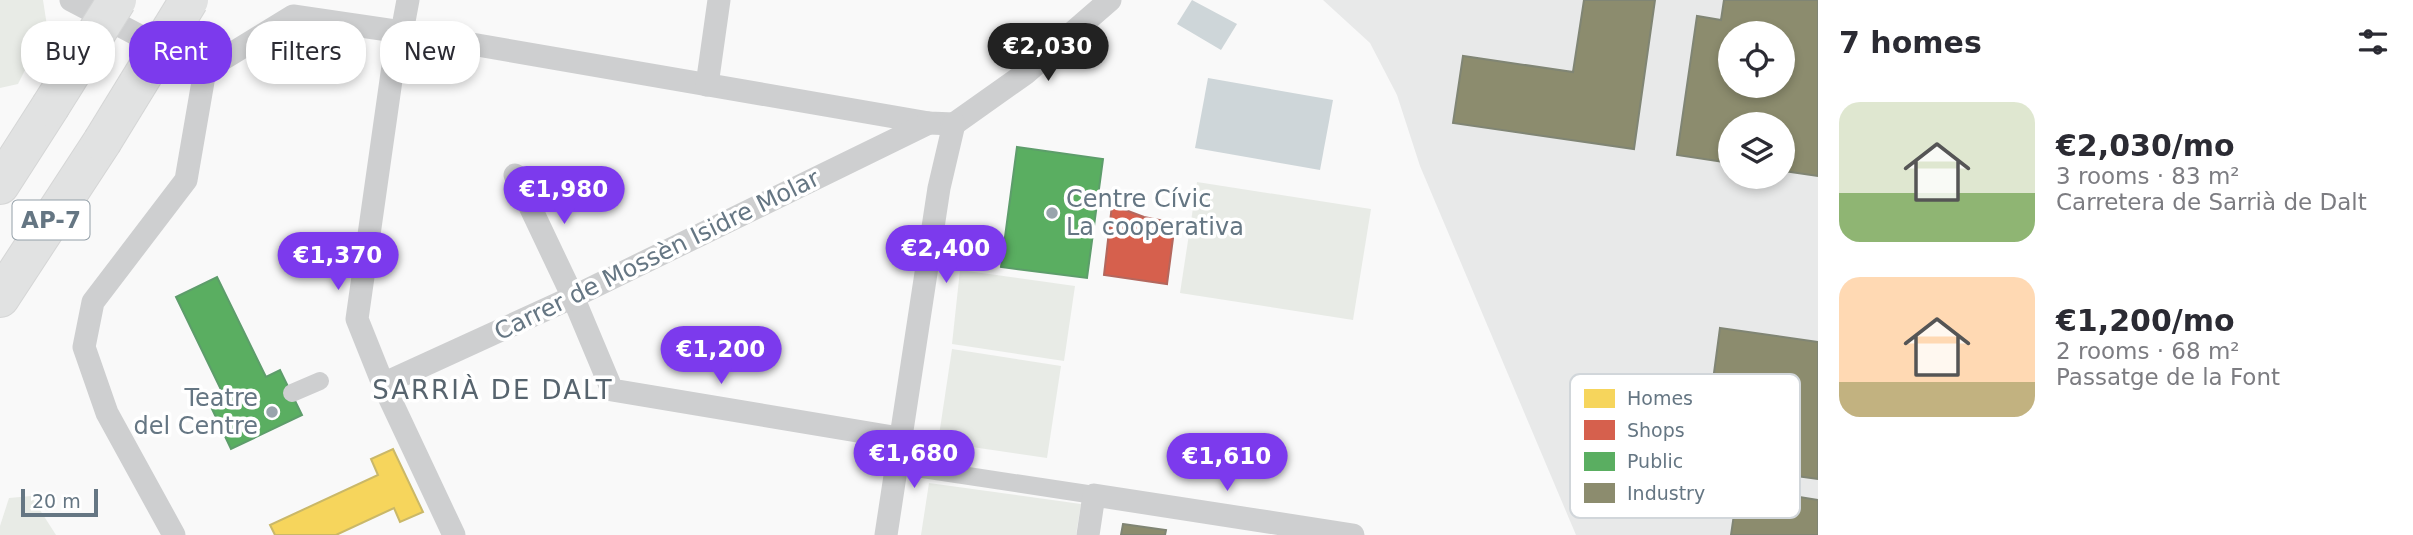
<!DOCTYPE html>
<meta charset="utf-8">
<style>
:root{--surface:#fff;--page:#f2f2f3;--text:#2b2b33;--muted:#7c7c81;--accent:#7c3aed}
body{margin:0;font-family:"DejaVu Sans",sans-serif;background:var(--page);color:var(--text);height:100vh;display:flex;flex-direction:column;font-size:26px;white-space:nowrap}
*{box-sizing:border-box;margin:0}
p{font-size:23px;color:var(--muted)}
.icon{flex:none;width:38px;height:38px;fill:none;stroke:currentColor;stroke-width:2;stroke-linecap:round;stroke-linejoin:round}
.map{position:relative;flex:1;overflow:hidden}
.details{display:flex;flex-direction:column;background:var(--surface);width:595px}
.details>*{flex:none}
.top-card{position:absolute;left:21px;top:21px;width:665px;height:63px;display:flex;gap:14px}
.tools{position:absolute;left:1718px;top:21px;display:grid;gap:14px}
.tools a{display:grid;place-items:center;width:77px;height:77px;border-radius:50%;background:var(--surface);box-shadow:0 4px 10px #0003;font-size:35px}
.scale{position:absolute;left:21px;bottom:18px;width:77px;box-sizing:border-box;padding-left:7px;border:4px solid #657683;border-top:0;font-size:19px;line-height:24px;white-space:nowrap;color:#657683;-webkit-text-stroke:5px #fff;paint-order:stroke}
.price{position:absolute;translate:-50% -60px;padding:0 16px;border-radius:24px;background:var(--accent);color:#fff;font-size:23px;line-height:46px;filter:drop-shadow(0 2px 4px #0008)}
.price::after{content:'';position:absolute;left:50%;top:42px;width:21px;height:16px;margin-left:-10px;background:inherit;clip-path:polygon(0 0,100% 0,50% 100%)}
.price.selected{background:#222;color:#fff}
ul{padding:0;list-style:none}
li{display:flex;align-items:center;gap:21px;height:175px;padding:0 21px}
li span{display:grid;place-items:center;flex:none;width:196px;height:140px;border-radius:21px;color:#555}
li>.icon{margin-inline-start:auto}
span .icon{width:84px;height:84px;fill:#fffc;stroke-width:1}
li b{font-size:30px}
h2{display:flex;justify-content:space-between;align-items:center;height:84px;padding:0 21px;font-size:30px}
.pill{padding:0 24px;border-radius:28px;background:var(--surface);box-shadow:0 4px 10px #0003;font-size:24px;line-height:63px}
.pill.selected{background:var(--accent);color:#fff}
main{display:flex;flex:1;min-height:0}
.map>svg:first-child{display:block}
</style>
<main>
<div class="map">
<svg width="1818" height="535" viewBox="0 0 1818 535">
<rect width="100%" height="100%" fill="#f9f9f9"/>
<path fill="#e8e9e9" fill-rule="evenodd" d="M1323,0H1818V535H1576L1420,166L1397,95L1370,43ZM1731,33H1783V86H1731ZM1731,124H1783V177H1731Z"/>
<g fill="#e8ebe6">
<path d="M0,0H43L47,26L18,84L0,88Z"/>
<path d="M1197,182L1371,209L1353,320L1180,293Z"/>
<path d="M960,270L1075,286L1064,361L952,344Z"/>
<path d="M952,349L1061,366L1047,458L938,442Z"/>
<path d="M929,483L1081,504L1076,535H921Z"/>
<path d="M31,496L56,535H0V526L9,498Z"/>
</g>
<g fill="#ced6d9">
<path d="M1192,0L1237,24L1221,50L1177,24Z"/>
<path d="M1208,78L1333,100L1320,170L1195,148Z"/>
</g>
<path fill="#f6d55c" stroke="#cab868" stroke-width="2" d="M393,449L423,512L400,522L394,508L336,535H275L270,525L378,475L371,459Z"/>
<path fill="#d6604d" stroke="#b4675d" stroke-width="2" d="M1112,205L1144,217L1175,223L1167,284L1104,275Z"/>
<g fill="#5aae61" stroke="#5d9d6b" stroke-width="2">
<path d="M1017,147L1103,159L1087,278L1001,267Z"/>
<path d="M217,277L266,377L280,370L302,415L231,449L212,409L227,402L176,297Z"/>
</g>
<g fill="#8c8c6e" stroke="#808574" stroke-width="2" fill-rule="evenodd">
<path d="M1584,0H1655L1634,149L1453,123L1463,56L1573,72Z"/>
<path d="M1724,0H1818V176L1783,171V124H1731V163L1677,155L1697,16L1721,20ZM1731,33H1783V86H1731Z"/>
<path d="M1720,328L1818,342V479L1702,463Z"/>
<path d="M1738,487L1818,500V535H1731Z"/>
<path d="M1123,524L1166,530L1165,535H1121Z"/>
</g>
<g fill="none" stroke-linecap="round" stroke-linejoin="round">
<defs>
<g id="motorway">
<path d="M0,185L50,107"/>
<path d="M0,298L102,142"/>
</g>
</defs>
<use href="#motorway" stroke="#d5d6d6" stroke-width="40"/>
<g stroke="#cecfd0" stroke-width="18">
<path d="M292,393L320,381"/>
<path d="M896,465L1094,495"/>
</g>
<g stroke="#cecfd0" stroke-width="23">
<path d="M71,0L205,70L293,16L402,32L929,123L954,124"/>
<path d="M408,0L402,32L396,45L357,319L383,384L454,535"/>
<path d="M707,85L719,0"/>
<path d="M954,124L1026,73L1110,0"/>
<path d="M515,175L573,297L612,390L899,438"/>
<path d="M383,384L573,297L929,123"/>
<path d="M174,535L107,413L84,347L93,302L186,180L205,70"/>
<path d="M886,535L939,188L954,124"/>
<path d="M1088,535L1094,495L1353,535"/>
</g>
<use href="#motorway" stroke="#e1e2e2" stroke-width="38"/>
<defs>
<g id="motorway-bridge">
<path d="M50,107L117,0"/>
<path d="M102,142L189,0"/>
</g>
</defs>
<use href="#motorway-bridge" stroke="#d5d6d6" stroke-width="40" stroke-linecap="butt"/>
<use href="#motorway-bridge" stroke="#e1e2e2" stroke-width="38"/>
</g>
<g fill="#99a4ac" stroke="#fff" stroke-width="2.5">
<circle cx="1052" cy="213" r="7"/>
<circle cx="272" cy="412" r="7"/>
</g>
<g text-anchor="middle" stroke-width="7" stroke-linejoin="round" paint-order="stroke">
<rect fill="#fff" stroke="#939fa8" stroke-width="2" x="12.5" y="200.5" width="77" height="39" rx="5"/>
<g font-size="23" font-weight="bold" fill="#657683">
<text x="51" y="228">AP-7</text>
</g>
<g font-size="24" fill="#657683" stroke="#fff" text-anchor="start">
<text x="1066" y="207">Centre Cívic<tspan x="1066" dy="28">La cooperativa</tspan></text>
<text x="258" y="406" text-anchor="end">Teatre<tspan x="258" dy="28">del Centre</tspan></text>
</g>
<g font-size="24" fill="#657683" stroke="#fff">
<text transform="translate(657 255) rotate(-26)" y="8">Carrer de Mossèn Isidre Molar</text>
</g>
<g font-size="26" letter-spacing="2" fill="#57646e" stroke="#fff">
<text x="493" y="399">SARRIÀ DE DALT</text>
</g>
</g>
<rect x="1570" y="374" width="230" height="144" rx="10" fill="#fff" stroke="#d1d6da" stroke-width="2"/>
<rect x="1584" y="389" width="31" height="19" fill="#f6d55c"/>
<rect x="1584" y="420" width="31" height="20" fill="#d6604d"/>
<rect x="1584" y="452" width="31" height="19" fill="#5aae61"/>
<rect x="1584" y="483" width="31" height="20" fill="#8c8c6e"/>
<g font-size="19" fill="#657683">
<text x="1627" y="405">Homes</text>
<text x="1627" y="437">Shops</text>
<text x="1627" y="468">Public</text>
<text x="1627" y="500">Industry</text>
</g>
</svg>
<div class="tools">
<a><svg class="icon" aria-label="locate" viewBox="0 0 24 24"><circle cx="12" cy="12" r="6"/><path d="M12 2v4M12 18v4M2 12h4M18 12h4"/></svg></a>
<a><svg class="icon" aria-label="layers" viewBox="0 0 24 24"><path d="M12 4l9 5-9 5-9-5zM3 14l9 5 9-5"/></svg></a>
</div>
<div class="scale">20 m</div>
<b class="price selected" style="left:1048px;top:83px">€2,030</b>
<b class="price" style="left:564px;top:226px">€1,980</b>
<b class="price" style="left:946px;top:285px">€2,400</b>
<b class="price" style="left:338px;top:292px">€1,370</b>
<b class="price" style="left:721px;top:386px">€1,200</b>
<b class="price" style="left:914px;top:490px">€1,680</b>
<b class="price" style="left:1227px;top:493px">€1,610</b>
<div class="top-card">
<a class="pill">Buy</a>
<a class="pill selected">Rent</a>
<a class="pill">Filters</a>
<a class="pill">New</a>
</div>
</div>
<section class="details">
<h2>7 homes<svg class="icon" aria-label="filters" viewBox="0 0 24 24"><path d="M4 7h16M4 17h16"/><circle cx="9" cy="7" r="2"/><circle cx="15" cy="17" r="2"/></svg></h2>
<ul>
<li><span style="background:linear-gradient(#dfe7d0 65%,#8fb573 0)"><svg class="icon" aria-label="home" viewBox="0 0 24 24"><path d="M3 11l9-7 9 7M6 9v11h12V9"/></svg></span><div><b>€2,030/mo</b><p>3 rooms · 83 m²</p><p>Carretera de Sarrià de Dalt</p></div></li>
<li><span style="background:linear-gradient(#ffd9b3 75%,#c2b280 0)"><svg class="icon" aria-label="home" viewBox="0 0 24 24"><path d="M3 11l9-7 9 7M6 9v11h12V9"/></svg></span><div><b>€1,200/mo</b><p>2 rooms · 68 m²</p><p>Passatge de la Font</p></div></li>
</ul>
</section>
</main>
